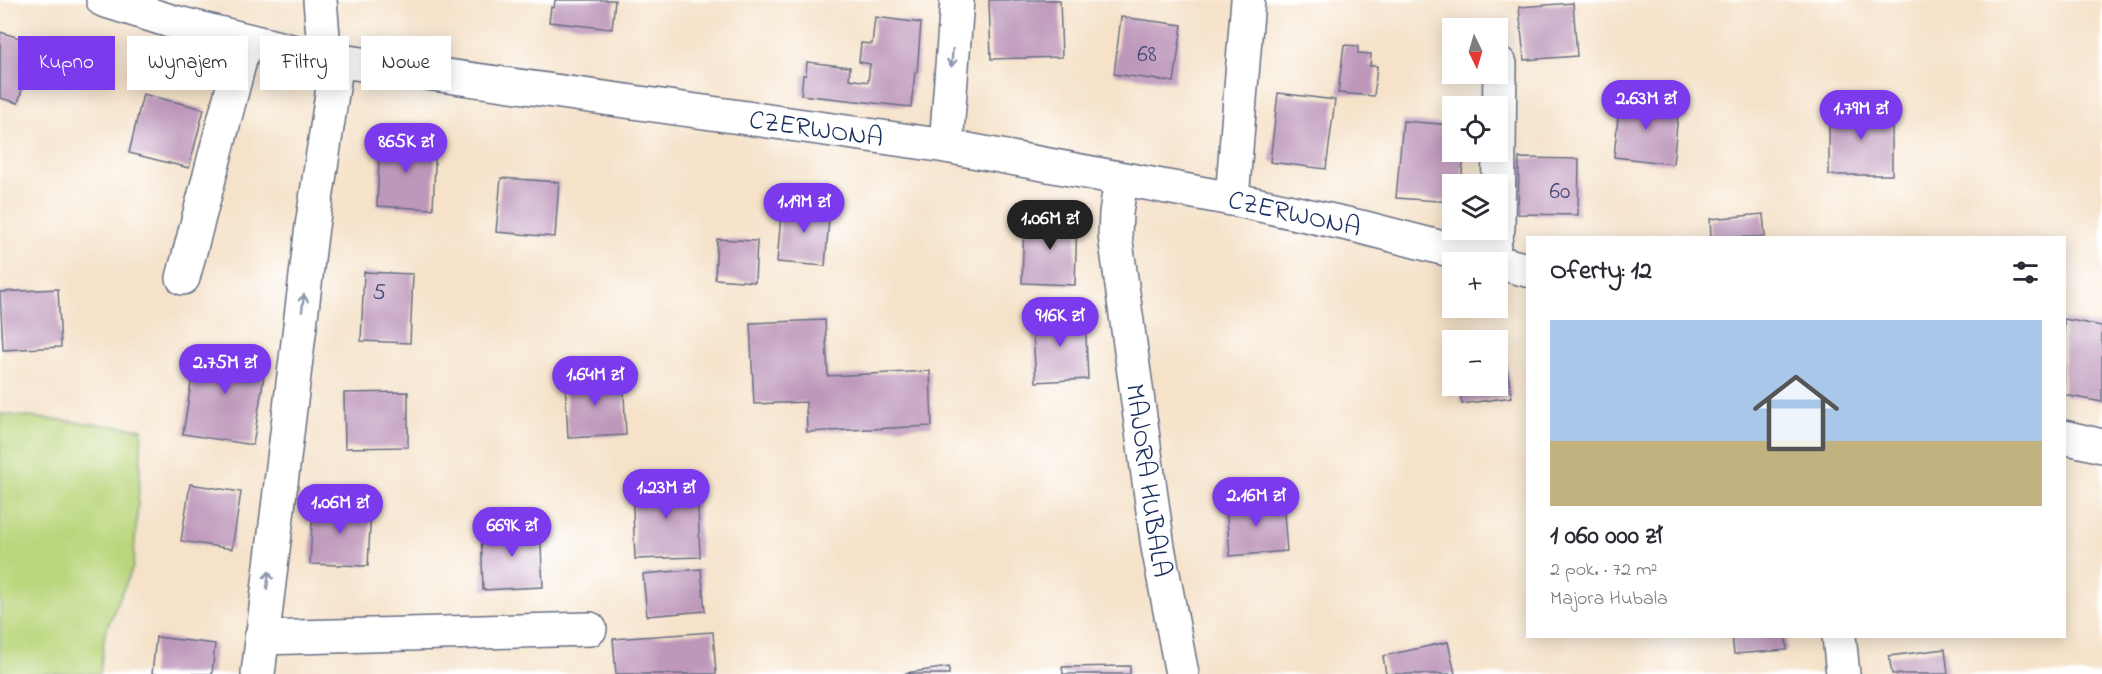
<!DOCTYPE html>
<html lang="pl">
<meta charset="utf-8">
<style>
:root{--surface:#fff;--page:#f2f2f3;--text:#2b2b33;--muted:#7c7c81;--accent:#7c3aed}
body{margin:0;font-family:"Indie Flower",sans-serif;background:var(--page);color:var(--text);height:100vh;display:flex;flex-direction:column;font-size:22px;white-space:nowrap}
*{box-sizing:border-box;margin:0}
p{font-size:20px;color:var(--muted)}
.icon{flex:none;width:33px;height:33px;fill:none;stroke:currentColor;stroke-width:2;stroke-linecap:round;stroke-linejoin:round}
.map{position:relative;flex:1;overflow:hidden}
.sheet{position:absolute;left:1526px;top:236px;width:540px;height:402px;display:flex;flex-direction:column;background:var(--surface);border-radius:0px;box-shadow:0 3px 15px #0003}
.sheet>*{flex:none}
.top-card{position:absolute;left:18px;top:36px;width:570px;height:54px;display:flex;gap:12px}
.needle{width:39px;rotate:175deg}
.buttons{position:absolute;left:1442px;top:18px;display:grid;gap:12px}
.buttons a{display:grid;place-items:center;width:66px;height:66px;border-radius:0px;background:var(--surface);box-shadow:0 3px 15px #0003;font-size:30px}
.price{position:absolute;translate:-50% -51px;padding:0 14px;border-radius:21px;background:var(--accent);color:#fff;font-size:20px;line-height:39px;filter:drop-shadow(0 2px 3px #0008)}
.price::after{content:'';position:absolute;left:50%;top:36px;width:18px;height:14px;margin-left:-9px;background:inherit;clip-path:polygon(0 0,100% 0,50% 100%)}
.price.selected{background:#222;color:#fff}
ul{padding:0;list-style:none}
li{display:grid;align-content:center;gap:12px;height:318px;padding:0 24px}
li span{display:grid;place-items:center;height:186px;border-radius:0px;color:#555}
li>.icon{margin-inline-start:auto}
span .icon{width:108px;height:108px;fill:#fffc;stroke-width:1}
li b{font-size:26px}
h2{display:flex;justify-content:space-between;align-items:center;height:72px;padding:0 24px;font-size:26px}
.chip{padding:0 21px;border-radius:0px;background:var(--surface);box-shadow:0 3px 15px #0003;font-size:21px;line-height:54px}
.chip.selected{background:var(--accent);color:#fff}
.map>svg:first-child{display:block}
</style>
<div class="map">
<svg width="2102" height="674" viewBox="0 0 2102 674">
<rect width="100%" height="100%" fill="#fff"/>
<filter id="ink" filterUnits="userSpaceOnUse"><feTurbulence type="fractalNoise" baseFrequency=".0167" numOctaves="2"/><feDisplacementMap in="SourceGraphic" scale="12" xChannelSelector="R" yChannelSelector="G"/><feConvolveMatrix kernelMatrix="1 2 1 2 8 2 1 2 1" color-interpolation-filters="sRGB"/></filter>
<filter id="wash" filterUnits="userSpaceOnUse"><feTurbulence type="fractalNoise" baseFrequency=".008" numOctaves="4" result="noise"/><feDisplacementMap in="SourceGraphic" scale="24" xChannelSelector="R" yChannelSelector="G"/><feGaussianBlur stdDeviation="1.35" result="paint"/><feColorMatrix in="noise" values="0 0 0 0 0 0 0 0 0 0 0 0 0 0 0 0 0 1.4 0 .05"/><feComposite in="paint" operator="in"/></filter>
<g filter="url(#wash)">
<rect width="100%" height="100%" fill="#f5e2c9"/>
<path fill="#bad67c" stroke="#6a826d" stroke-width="1.5" d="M0,414L142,429L139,491L133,567L105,632L100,674H0Z"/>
<g id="blocks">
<g fill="#be98bb">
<path d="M555,0H615L612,29L549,22L551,7L554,8Z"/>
<path d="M989,0H1060L1062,57L991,59Z"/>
<path d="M1573,3L1577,56L1524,60L1519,7Z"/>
<path d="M875,17L921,23L917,72H915L911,107L801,95L803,75H806L807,62L850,67L849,79L868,82L870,64L859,62L861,43L872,44Z"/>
<path d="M1121,17L1182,25L1174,82L1114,74Z"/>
<path d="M0,32L36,43L18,103L0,98Z"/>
<path d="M1344,45L1358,46V53L1371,54L1370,66H1377L1374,96L1338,93Z"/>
<path d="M1278,93L1335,100L1326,169L1270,162Z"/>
<path d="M143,94L204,109L189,168L129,153Z"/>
<path d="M1620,98L1679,105L1673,164L1614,157Z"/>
<rect x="1829" y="107" width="63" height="68"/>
<path d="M1403,121L1452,125V152H1464L1461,184H1452V202L1396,198Z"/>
<path d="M380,139L436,142L433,209L377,206Z"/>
<path d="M1519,158L1579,159L1578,215L1518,214Z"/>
<path d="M501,178L559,182L555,237L496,232Z"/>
<path d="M782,203L830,207L825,266L777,262Z"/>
<path d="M1763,214L1765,237H1711L1710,219Z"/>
<path d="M1024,217L1077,218L1075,285L1022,283Z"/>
<path d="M717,239L757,241L755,282L715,279Z"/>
<path d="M364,272L413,274L410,343L361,341Z"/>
<path d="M58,289L61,347L3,350L0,292Z"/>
<path d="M1085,315L1088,379L1036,382L1032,317Z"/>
<path d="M2064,319L2102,326V402L2064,395Z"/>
<path d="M825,320L828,376L930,371L932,426L807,432L806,402L754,404L750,323Z"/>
<path d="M1503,344L1512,397L1462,404L1459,386H1497V345Z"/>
<path d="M197,346L267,357L253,445L183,434Z"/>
<path d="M623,376L626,435L568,438L565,378Z"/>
<path d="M408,392V447L345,448L344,393Z"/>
<path d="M697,481L700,557L635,559L632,484Z"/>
<path d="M190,484L241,492L232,549L181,541Z"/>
<path d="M1283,501L1287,551L1230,556L1226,506Z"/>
<path d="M313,504L371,507L368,566L310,564Z"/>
<path d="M540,526L543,587L483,590L481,529Z"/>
<path d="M701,569L705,611L647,616L643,574Z"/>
<path d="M713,632L716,674H616L613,639Z"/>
<path d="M1732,636H1786L1787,650L1734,654Z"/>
<path d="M156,637L215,644L212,674H152Z"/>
<path d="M1448,642L1455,674H1386L1383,656Z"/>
<path d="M1945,649L1948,674H1892L1889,656Z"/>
<path d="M1130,666V674H1063L1062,667Z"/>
<path d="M949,667V674H906V673Z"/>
</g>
</g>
</g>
<g filter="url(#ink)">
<use href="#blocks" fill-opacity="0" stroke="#676e83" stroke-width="1.5"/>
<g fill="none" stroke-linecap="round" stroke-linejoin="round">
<defs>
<g id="minor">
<path id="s1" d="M103,0L170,21L319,58L946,146L1232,199L1361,227L1527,270"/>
<path d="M319,58L323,36L320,0"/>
<path d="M946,146L957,0"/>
<path id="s2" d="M1121,179L1116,213L1115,235L1158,547L1182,674"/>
<path d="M1232,199L1248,0"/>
<path d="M1490,259L1498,228L1500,64"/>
<path d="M183,278L245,41"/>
<path d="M2064,437L2102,446"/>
<path d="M1839,636L1843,674"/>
<path d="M261,638L590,629"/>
<path d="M258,674L312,226L337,61"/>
</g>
</defs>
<use href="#minor" stroke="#676e83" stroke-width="36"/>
<use href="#minor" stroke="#fff" stroke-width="33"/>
</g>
<defs><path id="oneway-shaft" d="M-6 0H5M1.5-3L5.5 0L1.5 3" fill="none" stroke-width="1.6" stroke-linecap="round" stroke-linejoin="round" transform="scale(1.5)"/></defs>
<g stroke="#8d97ae">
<use href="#oneway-shaft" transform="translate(952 58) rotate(94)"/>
<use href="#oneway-shaft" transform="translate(303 303) rotate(-83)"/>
<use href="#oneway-shaft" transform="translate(268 580) rotate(-83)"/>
</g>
</g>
<g text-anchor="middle" stroke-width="4.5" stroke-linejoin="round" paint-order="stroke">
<g font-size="24" fill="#444975">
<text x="1147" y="61">68</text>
<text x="1560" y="198">60</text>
<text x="379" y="299">5</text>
</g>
<g font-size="27" fill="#1b2f5e" stroke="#fff">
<text dy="9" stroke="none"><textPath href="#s1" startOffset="726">CZERWONA</textPath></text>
<text dy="9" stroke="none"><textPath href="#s1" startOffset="1212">CZERWONA</textPath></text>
<text dy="9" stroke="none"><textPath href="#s2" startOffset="304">MAJORA HUBALA</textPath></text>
</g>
</g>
</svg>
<div class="buttons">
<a><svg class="needle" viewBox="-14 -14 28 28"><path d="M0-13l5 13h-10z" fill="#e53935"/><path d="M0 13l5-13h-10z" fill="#7c7c81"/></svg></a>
<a><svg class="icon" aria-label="locate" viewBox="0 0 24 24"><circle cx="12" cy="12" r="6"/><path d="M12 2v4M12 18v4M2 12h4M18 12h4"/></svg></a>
<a><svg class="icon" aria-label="layers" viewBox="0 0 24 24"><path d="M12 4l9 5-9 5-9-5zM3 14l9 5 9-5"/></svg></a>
<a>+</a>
<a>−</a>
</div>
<b class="price" style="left:1646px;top:131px">2.63M zł</b>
<b class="price" style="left:1861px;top:141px">1.79M zł</b>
<b class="price" style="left:406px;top:174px">865K zł</b>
<b class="price" style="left:804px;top:234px">1.19M zł</b>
<b class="price selected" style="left:1050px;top:251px">1.06M zł</b>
<b class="price" style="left:1060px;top:348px">916K zł</b>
<b class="price" style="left:225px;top:395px">2.75M zł</b>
<b class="price" style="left:595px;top:407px">1.64M zł</b>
<b class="price" style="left:666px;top:520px">1.23M zł</b>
<b class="price" style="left:1256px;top:528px">2.16M zł</b>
<b class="price" style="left:340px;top:535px">1.06M zł</b>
<b class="price" style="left:512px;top:558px">669K zł</b>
<div class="top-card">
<a class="chip selected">Kupno</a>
<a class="chip">Wynajem</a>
<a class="chip">Filtry</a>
<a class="chip">Nowe</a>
</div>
<section class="sheet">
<h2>Oferty: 12<svg class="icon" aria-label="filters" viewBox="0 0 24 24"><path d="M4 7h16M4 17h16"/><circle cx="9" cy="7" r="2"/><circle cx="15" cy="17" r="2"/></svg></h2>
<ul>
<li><span style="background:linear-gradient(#a9c7e8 65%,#c2b280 0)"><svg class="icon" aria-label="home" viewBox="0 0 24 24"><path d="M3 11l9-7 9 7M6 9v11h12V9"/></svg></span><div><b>1 060 000 zł</b><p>2 pok. · 72 m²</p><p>Majora Hubala</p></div></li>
</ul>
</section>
</div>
